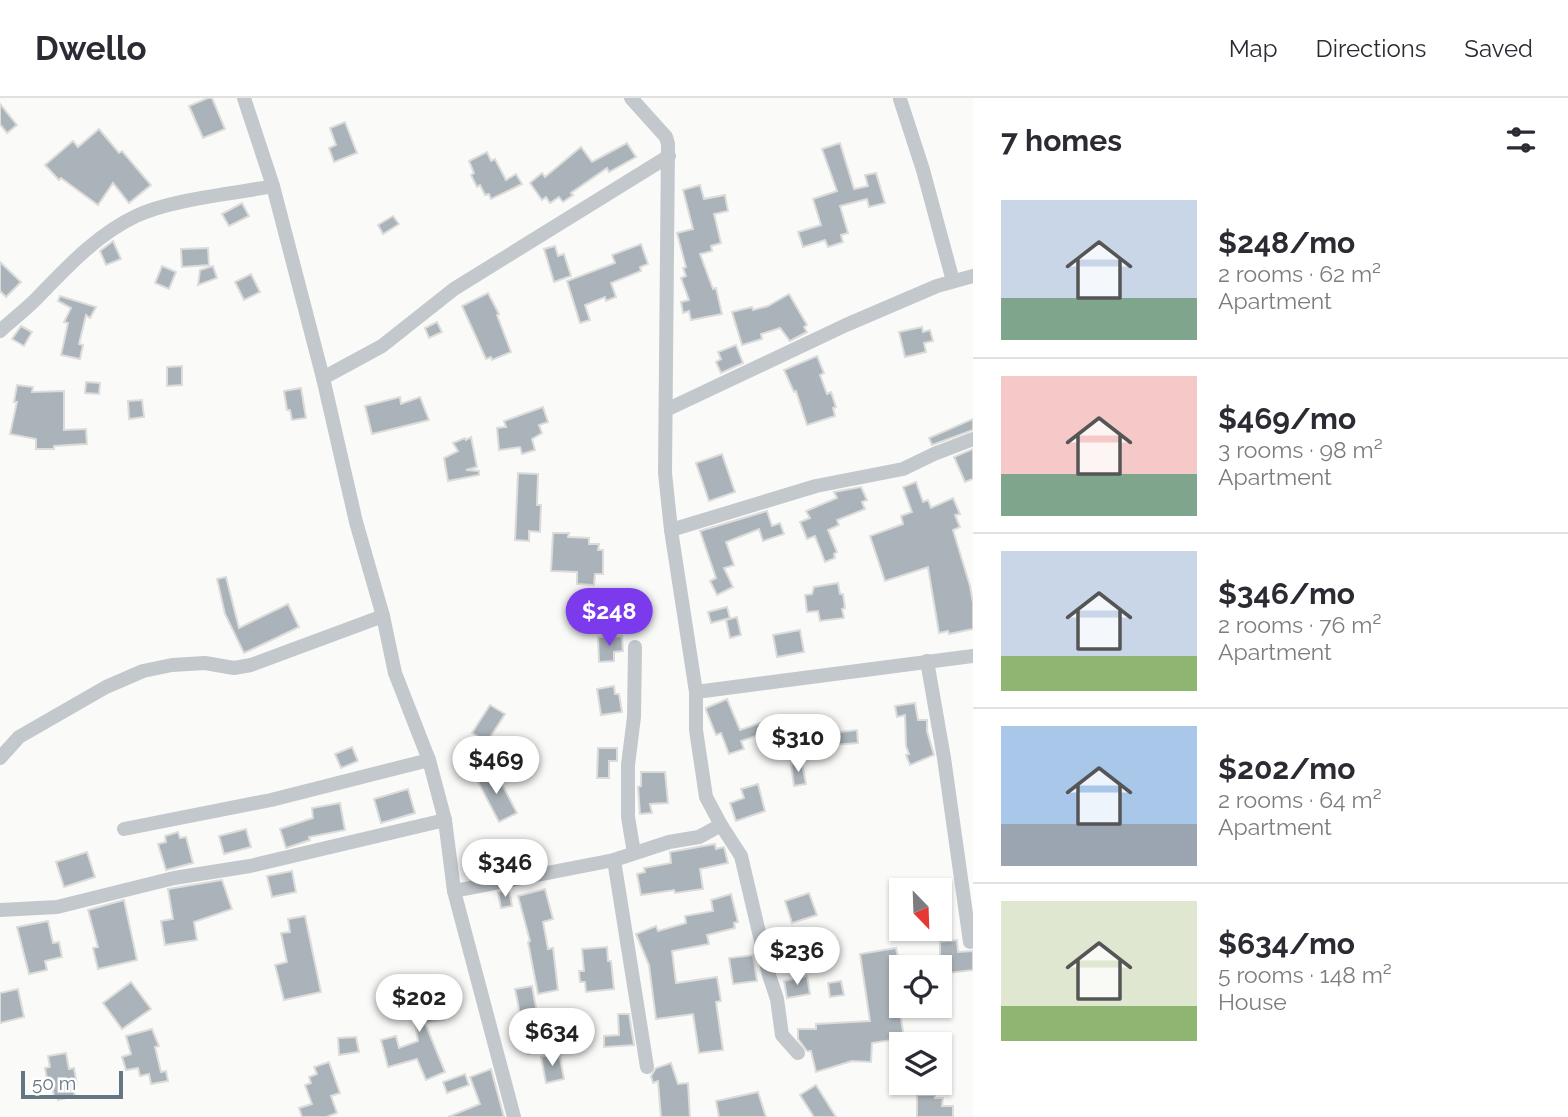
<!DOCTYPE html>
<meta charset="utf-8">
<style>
:root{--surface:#fff;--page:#f2f2f3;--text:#2b2b33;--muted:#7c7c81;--line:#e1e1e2;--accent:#7c3aed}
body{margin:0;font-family:Raleway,sans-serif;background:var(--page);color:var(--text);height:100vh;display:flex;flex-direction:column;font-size:26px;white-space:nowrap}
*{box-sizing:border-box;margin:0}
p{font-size:23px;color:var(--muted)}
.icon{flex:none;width:38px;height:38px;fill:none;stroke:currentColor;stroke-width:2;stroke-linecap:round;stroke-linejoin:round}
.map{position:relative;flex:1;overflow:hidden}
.drawer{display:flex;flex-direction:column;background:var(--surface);width:595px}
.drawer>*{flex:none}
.needle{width:46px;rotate:157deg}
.fabs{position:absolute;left:889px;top:780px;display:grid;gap:14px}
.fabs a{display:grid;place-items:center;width:63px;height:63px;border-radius:0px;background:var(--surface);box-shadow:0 2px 5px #0004;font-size:35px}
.scale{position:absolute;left:21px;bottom:18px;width:102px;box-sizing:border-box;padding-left:7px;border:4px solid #657683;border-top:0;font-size:19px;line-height:24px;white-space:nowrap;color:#657683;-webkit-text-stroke:5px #fff;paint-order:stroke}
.price{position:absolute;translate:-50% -60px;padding:0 16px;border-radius:24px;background:#fff;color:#222;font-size:23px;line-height:46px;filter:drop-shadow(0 2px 4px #0008)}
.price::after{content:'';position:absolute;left:50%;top:42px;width:21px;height:16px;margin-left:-10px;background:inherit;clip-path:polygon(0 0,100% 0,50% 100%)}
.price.on{background:var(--accent);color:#fff}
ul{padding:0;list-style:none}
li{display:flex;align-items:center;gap:21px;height:175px;padding:0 28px}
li+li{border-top:2px solid var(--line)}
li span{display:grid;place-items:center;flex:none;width:196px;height:140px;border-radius:0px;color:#555}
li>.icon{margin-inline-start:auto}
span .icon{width:84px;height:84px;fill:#fffc;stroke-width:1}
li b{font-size:30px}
h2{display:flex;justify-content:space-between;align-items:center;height:84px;padding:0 28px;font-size:30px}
header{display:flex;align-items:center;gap:42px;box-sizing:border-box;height:98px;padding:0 35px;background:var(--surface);border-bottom:2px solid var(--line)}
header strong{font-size:33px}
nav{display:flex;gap:38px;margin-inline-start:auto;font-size:24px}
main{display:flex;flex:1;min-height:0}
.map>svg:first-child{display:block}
</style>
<header>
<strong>Dwello</strong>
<nav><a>Map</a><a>Directions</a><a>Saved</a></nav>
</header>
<main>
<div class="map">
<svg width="973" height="1019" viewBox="0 0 973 1019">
<rect width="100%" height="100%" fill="#fafaf8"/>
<g fill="#aab3b9" stroke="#dcdcda" stroke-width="2">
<path d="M208,0H212L225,31L203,40L189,8Z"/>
<path d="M0,6L17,27L7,35L0,26Z"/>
<path d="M345,24L357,55L334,64L329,50L336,47L330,30Z"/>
<path d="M99,31L119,55L122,53L151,87L129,105L113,85L98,107L61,80L59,82L45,67L73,43L78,49Z"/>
<path d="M627,45L636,59L609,74L607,70L571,95L573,97L563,104L559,99L550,105L546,99L542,102L530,85L542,75L545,79L581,49L592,64Z"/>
<path d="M840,45L854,91L868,88L865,77L876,75L885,105L869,109L867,101L840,108L848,135L841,137L843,144L828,149L825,142L803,149L798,134L821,127L813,101L837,93L822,51Z"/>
<path d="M487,54L491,63L495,61L506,82L516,76L522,86L491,101L489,96L485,97L480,87L477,89L471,77L474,75L469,63Z"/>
<path d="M700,87L704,101L725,97L728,113L714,116L721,145L711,148L712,153L700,156L713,191L716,190L722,216L691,222L689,213L683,215L681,204L689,202L681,180L686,178L683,170L686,169L677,135L693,131L683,92Z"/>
<path d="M242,105L249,118L229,128L222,116Z"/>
<path d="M393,118L399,126L383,136L378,127Z"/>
<path d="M113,143L121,161L106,167L100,153Z"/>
<path d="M641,146L648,166L640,169L641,173L611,185L616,199L606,203L605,199L585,207L590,222L580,225L567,183L615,165L612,157Z"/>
<path d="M555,148L558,158L564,156L571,178L554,184L544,151Z"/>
<path d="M208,150L209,167L182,169L181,151Z"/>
<path d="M0,164L21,184L6,199L0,193Z"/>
<path d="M162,168L176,174L169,191L155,185Z"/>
<path d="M213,168L217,180L198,187L200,172Z"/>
<path d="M251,176L260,194L244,202L235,184Z"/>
<path d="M488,195L499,216L497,217L511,254L492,262L491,259L486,261L462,208Z"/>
<path d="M789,196L807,227L804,229L807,234L790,243L780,230L761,236L762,241L742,247L732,214L752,209L753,212L768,208Z"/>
<path d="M60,198L96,209L90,220L86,217L79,246L83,247L80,261L61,257L68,225L64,224L71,210L58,203Z"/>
<path d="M437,224L442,234L429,240L425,230Z"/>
<path d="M21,228L32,234L24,248L12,241Z"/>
<path d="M922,229L923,234L930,232L933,243L924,245L926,254L905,259L899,234Z"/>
<path d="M736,247L743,265L721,275L716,264L721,261L718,254Z"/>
<path d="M817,258L824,275L820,277L827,296L831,294L836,309L833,310L835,318L807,327L796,293L794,294L784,272Z"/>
<path d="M182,268V287L167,288V269Z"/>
<path d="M86,284L100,285L99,296L85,295Z"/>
<path d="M17,287L33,289L32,294L64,293V332L86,331L87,346L54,348V351H36V341L10,336L17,304H14Z"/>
<path d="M301,290L306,320L292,322L290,312H287L284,293Z"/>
<path d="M400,299L401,306L420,299L429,322L372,336L365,308Z"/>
<path d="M142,302L144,319L129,321L128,303Z"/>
<path d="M543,309L548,324L539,327L542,335L532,341L535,352L522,356L520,349L499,352L497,330L506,329L504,323Z"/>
<path d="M973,321V332L932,347L929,340Z"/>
<path d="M471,339L477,369L466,372L479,373V377L448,383L444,360L458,353L453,345L465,340L466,342Z"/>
<path d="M973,351V381L965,384L954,359Z"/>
<path d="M722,356L735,394L709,403L696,365Z"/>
<path d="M518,375L538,376L537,407H541L540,434L529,433V443L515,442Z"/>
<path d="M916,384L923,404L928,402L931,410L953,400L960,416L955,417L960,429L953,432L970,488L973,505V531L949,536L948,533L939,535L928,469L885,483L870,438L903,426L901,418L912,414L903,389Z"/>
<path d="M861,389L867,402L862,404L865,411L837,422L839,427L828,432L837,454L834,456L835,460L825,464L815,438L807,441L800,424L810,420L806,413L837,400L834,394Z"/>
<path d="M767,413L772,428L780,425L784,436L763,443L759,431L726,444L734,467L724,470L733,489L717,497L710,483L716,480L700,433Z"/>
<path d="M553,435H569L568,439L589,440V446H599L598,452H603V476H595L594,487L577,486V474L551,473Z"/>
<path d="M226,479L239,530L288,506L299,529L244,555L225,516L217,481Z"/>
<path d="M838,485L840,496H843L845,510L842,511L844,520L820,523L818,513L807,514L805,497L812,496L814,489Z"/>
<path d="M727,509L730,520L711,525L708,514Z"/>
<path d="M737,519L741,537L730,540L726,522Z"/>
<path d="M800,532L804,554L777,559L773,537Z"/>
<path d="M622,538L623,553L614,554V563L599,564L598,539Z"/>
<path d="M614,588L615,596H619L622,614L601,617L597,591Z"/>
<path d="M727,601L740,632L760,625L764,635L741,643L744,651L729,656L721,635L716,637L706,612V610Z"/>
<path d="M915,605L918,622H927V633L934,657L910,667L906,657L909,656L906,648L905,617L897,619L895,608Z"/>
<path d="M490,607L505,616L487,644L472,635Z"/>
<path d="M857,632L858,645L833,647L832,635Z"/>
<path d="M352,649L358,663L341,670L335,656Z"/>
<path d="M598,650H617V663H609V680H597Z"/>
<path d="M802,665L806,686L794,688L791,666Z"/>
<path d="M494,671L517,715L499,724L476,680Z"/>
<path d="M641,674H665L668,705L650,706L652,715L640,716L638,689L641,688Z"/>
<path d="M758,686L765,713L736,723L730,705L744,700L741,691Z"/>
<path d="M408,691L415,715L381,725L374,701Z"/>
<path d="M340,705L345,732L309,739L310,742L286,750L280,731L313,720L312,710Z"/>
<path d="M246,731L251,749L224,756L219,738Z"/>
<path d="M178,734L180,740L186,739L193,765L166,772L158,746L166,744L165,738Z"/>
<path d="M715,746L716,751L724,749L728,765L700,771L703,791L675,795L674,792L641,797L637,776L645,774L644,770L671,765L670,754Z"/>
<path d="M87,754L95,779L64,789L56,764Z"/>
<path d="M292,773L296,794L272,799L267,778Z"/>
<path d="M222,782L232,811L194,824L197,842L165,847L161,823L173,821L168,791Z"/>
<path d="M545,791L553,821L543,824L548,851L553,850L558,892L538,896L528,844L530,843L518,798Z"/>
<path d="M509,792L512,808L501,810L498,794Z"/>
<path d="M809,795L817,817L792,825L785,803Z"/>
<path d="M731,796L738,824L734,825L735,830L707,837L709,846L672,853L676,885L717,879L721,903L716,904L723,952L699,955L693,916L656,921L649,867L636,836L656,828L658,833L686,825L685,818L713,813L711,802Z"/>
<path d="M124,802L137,862L98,871L93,850L98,849L88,812Z"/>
<path d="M305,818L321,894L284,902L275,867L287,864L281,835L290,834L288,821Z"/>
<path d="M48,823L53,845L59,844L62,859L45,863L47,872L29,876L17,829Z"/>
<path d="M957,842L958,854L973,853V872L949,875L951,884L940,886V844Z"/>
<path d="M607,849L608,863H611L614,891L586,894L585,884H580L579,873H584L582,851Z"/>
<path d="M896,850L901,874V893L897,894L904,940L872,945L871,964L852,963L816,974L811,953H807L798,941V931H816V926L870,923L860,856Z"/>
<path d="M753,857L757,883L733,886L729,860Z"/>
<path d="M807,878L810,896L787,900L784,883Z"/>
<path d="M841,883L844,897L830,899L828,885Z"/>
<path d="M131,884L151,911L122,931L103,905Z"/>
<path d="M425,885L426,893L439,891L444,922L425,925L445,974L426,982L417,961L388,969L381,942L396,938L399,950L418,943L412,908H408L406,897L414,896L412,887Z"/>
<path d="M532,888L544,953L528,956L515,891Z"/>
<path d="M18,891L24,919L0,925V895Z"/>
<path d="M618,916H629L634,947L604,949V938L619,937Z"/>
<path d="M152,931L159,948L155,949L161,974L166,973L168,983L151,986L149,976L140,978L138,970L126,972L122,959L131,956L126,938Z"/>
<path d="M356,939L359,954L339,957L338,940Z"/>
<path d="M66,955L69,971L74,970L77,987L73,988L75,998L58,1002L57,998H54L50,981H47L45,970L50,969L48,958Z"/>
<path d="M559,955L564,981L546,985L541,959Z"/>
<path d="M329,964L340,995L331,998L337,1015L326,1019H302L299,1010L312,1006L305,987L311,985L309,979L317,976L314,969Z"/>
<path d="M671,965L678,986L688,985L690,1019H661L658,983L653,985L651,978L656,970Z"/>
<path d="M491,971L504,1019H448L480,1006L470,979Z"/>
<path d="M465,976L469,987L447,995L443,984Z"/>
<path d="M816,987L836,1019H814L800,997Z"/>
<path d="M758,994L766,1019H719L716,1003Z"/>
<path d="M917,997H935V1000H943L942,1008H953V1019H917Z"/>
</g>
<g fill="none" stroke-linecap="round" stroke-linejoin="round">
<g stroke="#c3c8cc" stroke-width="14">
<path d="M244,0L273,88L323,280L356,424L383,518L395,575L429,662L445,722L454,793L514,1019"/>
<path d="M900,1L923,72L953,183"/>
<path d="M0,233C13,221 28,210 40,197C69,167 98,136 136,118C171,101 234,96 273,88"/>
<path d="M323,280L382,248L454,191L669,58"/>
<path d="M666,312L846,227L937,188L973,178"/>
<path d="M671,432L816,388L903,371L934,356L973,341"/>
<path d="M927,563L944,660L970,844"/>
<path d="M696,594L973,558"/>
<path d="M0,660L19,639L106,589L143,573L172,567L205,565L234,570L251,567L383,518"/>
<path d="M721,727L741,758L769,877L777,901L782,937L798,955"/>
<path d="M124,731L271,702L429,662"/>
<path d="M634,755L628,719V667L634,619L635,549"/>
<path d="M614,762L647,969"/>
<path d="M454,793L614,762L669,744L699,739L721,727L706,699L696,632V594L671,432L665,375L668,46L666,39L631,0"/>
<path d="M0,812L57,809L174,780L250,768L445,722"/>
</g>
</g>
</svg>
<div class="fabs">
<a><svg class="needle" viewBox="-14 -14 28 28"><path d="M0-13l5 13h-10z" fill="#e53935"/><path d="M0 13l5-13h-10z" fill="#7c7c81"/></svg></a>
<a><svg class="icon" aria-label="locate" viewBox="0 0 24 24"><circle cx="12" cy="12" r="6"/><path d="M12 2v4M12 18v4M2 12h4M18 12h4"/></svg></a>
<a><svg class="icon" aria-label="layers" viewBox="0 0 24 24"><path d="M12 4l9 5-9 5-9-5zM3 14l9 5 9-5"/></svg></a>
</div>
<div class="scale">50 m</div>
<b class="price on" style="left:609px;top:550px">$248</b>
<b class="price" style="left:798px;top:676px">$310</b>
<b class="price" style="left:496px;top:698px">$469</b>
<b class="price" style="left:505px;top:801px">$346</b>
<b class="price" style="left:797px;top:889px">$236</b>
<b class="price" style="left:419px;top:936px">$202</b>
<b class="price" style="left:552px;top:970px">$634</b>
</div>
<section class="drawer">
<h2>7 homes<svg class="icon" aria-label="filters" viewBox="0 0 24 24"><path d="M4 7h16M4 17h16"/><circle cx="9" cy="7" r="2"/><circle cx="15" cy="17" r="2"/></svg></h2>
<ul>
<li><span style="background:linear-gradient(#c9d6e8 70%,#7fa58c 0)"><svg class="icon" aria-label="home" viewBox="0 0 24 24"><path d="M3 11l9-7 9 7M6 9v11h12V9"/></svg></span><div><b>$248/mo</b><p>2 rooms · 62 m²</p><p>Apartment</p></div></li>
<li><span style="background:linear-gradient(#f6c9c9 70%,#7fa58c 0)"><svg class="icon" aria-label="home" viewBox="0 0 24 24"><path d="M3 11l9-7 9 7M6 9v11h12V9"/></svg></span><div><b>$469/mo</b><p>3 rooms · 98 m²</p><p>Apartment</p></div></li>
<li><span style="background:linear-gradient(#c9d6e8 75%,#8fb573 0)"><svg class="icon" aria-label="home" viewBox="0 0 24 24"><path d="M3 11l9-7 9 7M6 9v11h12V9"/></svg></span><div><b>$346/mo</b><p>2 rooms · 76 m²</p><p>Apartment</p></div></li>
<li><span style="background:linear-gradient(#a9c7e8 70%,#9aa5b1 0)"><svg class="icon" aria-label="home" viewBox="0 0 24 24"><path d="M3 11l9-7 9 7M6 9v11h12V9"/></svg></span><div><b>$202/mo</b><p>2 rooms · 64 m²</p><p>Apartment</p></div></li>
<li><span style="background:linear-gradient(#dfe7d0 75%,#8fb573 0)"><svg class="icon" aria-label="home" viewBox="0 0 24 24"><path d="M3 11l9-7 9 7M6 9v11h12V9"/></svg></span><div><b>$634/mo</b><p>5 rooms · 148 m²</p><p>House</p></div></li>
</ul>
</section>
</main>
